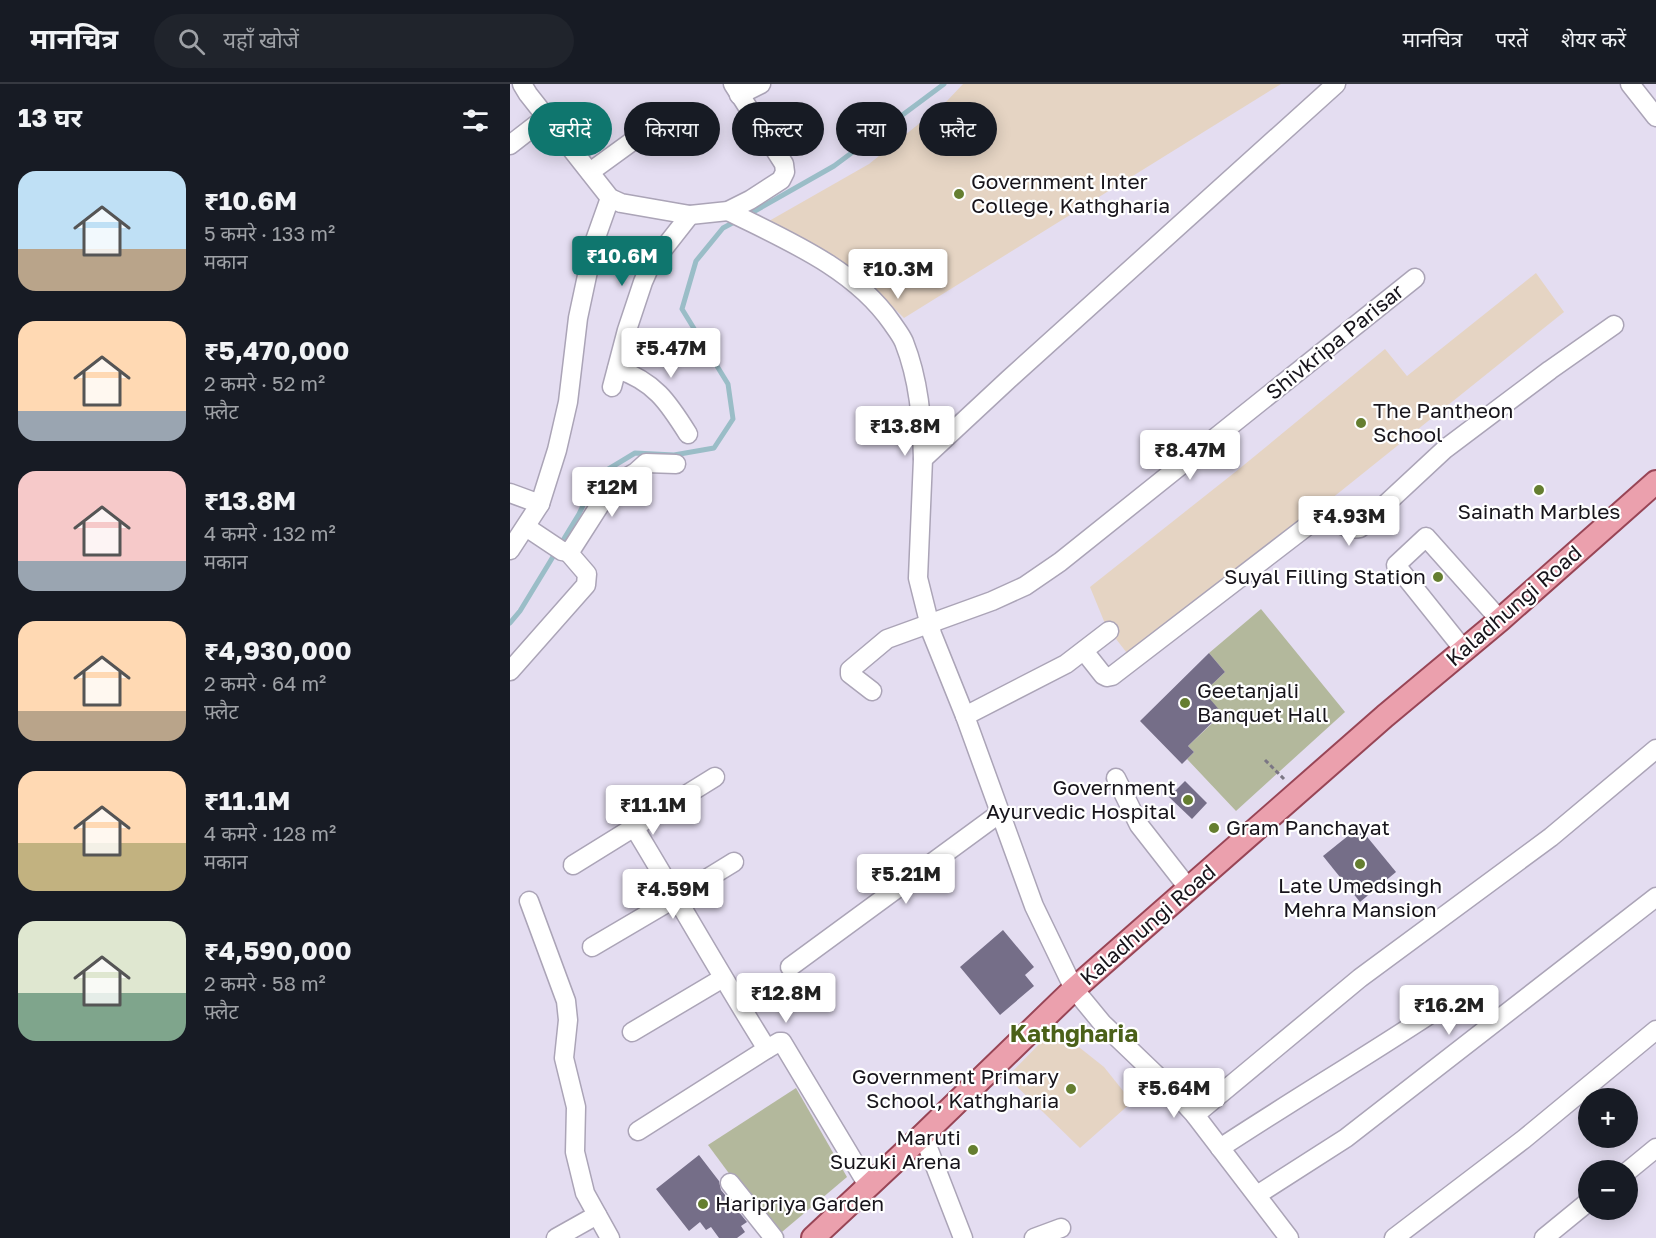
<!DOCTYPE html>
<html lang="hi">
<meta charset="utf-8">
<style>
:root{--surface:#171b24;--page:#20242c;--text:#f1f3f6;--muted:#9ea1a6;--line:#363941;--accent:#0f766e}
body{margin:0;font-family:"Golos Text","Noto Sans Devanagari",sans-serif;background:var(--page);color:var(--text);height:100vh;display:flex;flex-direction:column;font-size:22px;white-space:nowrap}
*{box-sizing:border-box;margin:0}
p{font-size:20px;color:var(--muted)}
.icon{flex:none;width:33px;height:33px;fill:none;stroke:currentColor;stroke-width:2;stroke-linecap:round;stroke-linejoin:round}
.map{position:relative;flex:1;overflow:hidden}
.drawer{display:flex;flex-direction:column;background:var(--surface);width:510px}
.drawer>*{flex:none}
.guide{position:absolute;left:18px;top:18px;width:570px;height:54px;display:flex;gap:12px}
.controls{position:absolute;left:1068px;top:1004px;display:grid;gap:12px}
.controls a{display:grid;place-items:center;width:60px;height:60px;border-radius:50%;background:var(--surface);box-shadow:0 3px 15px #0003;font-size:30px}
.price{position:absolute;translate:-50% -51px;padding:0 14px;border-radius:6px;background:#fff;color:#222;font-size:20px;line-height:39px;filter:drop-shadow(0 2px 3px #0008)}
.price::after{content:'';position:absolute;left:50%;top:36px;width:18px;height:14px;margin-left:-9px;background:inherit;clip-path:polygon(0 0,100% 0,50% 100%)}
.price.active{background:var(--accent);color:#fff}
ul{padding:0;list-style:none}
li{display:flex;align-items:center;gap:18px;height:150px;padding:0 18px}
li span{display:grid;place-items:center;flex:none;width:168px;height:120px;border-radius:18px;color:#555}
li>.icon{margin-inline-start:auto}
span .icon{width:72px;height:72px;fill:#fffc;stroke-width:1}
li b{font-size:26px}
h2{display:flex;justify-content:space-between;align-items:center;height:72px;padding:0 18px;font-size:26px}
.tag{padding:0 21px;border-radius:27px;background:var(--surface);box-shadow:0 3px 15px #0003;font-size:21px;line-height:54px}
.tag.active{background:var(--accent);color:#fff}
header{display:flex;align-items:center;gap:36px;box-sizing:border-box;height:84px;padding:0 30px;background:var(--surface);border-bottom:2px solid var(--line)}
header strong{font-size:28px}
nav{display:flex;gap:33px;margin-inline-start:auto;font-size:21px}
.search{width:420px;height:54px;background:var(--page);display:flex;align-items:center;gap:15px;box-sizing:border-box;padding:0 21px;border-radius:33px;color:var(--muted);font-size:22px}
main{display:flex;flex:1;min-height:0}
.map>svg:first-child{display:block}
</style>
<header>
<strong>मानचित्र</strong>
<div class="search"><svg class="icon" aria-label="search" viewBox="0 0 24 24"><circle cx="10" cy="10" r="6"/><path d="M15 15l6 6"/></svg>यहाँ खोजें</div>
<nav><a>मानचित्र</a><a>परतें</a><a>शेयर करें</a></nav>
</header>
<main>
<section class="drawer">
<h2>13 घर<svg class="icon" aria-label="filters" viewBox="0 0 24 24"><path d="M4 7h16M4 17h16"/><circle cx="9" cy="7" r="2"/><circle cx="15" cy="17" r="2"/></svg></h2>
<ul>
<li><span style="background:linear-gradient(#bfe0f5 65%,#b9a48a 0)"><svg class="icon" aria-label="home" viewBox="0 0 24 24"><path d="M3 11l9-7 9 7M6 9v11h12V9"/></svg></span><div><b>₹10.6M</b><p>5 कमरे · 133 m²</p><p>मकान</p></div></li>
<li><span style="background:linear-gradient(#ffd9b3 75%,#9aa5b1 0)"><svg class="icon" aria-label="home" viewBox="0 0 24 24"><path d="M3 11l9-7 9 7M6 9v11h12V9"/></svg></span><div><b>₹5,470,000</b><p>2 कमरे · 52 m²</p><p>फ़्लैट</p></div></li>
<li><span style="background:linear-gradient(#f6c9c9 75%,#9aa5b1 0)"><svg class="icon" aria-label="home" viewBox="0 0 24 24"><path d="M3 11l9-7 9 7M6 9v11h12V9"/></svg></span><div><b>₹13.8M</b><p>4 कमरे · 132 m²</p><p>मकान</p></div></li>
<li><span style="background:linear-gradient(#ffd9b3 75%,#b9a48a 0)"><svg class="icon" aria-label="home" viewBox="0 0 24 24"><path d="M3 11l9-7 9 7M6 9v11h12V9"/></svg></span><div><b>₹4,930,000</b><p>2 कमरे · 64 m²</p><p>फ़्लैट</p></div></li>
<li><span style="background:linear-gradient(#ffd9b3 60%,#c2b280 0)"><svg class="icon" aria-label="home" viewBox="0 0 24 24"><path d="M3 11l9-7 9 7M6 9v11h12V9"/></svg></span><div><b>₹11.1M</b><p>4 कमरे · 128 m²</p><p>मकान</p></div></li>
<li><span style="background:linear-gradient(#dfe7d0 60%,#7fa58c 0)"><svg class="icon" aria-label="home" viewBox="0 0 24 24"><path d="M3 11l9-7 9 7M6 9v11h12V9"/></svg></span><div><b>₹4,590,000</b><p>2 कमरे · 58 m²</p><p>फ़्लैट</p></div></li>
</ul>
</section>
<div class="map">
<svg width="1146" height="1154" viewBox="0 0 1146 1154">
<rect width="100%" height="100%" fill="#e4ddf1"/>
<g fill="#e5d4c3">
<path d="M453,0H771L394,234L353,194L307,165L252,141L359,80L436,18Z"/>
<path d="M1026,189L1054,228L831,407L620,573L596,542L580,503L729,385L875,265L897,292Z"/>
<path d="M545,944L594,983L622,1018L570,1064L497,993Z"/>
</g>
<g fill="#b3b89c">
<path d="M751,525L835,628L726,727L677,675L684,668L678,662L712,630L694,608L715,588L699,569Z"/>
<path d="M286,1004L337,1093L266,1153L198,1061Z"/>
</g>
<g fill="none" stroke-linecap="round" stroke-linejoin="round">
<g stroke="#9abdc7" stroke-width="5">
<path d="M236,132L324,82L434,0"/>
<path d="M0,539L10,527L69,430L87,392L125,369L164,371L204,364L223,335L218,300L172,225L186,177L213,144L228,136"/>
</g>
</g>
<g fill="#756e88">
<path d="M699,569L715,588L694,608L712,629L678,662L684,668L672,680L630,637Z"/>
<path d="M675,697L697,719L682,735L659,713Z"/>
<path d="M849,743L886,788L850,818L813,772Z"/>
<path d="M493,846L524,883L515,891L524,902L490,931L450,883Z"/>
<path d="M189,1071L209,1097L211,1106L237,1138L231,1142L235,1148L227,1154H209L201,1143L196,1146L190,1138L179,1147L146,1105Z"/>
</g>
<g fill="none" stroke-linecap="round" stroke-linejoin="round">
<defs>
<g id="minor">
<path d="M12,0L18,10L100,114L111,119L180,131L218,127L240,116L271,96L275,88L274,80L223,0"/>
<path d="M1120,0L1146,33"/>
<path d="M229,11L251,0"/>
<path d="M0,61L36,33"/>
<path d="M80,88L146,40"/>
<path d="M218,127C276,156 344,184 382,239C386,245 391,251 394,258C409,296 412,335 413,375"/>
<path d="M107,285C144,297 158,318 178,350"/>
<path d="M102,303L117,246L133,198L140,182L180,131"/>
<path d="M0,409L30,420"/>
<path d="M16,443L52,467L58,468L63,463L102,402L126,388L136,379L166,380"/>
<path d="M0,466L30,420L47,366L58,318L68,234L84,159L100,114"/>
<path d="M954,566L886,481L916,453L990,536"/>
<path d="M574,567L593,591L597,593L602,592L805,436C824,430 833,448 850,444L935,365L1040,286L1104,241"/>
<path d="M0,587L76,501L77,490L58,468"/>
<path d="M362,607L340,590V586L377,555L482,517L515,502L550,478L905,194"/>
<path d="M455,632L556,580L599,547"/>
<path d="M606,694L629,741L679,805"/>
<path d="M124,743C169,817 211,892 257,965"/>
<path d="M63,781L205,693"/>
<path d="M19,817L56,917L58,936L54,974L66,1023L65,1068L75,1109L100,1154"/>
<path d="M82,863L167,813L224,778"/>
<path d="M280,883L490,729"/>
<path d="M122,948L213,894"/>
<path d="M685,1031L850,894L1041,753L1146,665"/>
<path d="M128,1047L257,965L269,958H272L359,1103"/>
<path d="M413,1051L453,1154"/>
<path d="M710,1064C780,1018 852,975 922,929"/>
<path d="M1118,1087L1146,1064"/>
<path d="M220,1099L264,1154"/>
<path d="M747,1111L836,1054L1146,813"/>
<path d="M46,1154L87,1131"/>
<path d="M524,1154L551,1144"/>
<path d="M779,1154L685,1031L662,1006L592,939L564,905L524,822L455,632L422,550L408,494L413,375L499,295L826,0"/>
<path d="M884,1154L1014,1055L1146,946"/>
<path d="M1034,1154L1078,1118"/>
</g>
<path id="major" d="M303,1154L413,1051L564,905L875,632L990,536L1146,398"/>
</defs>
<use href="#minor" stroke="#aba4b7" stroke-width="21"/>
<use href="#major" stroke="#984556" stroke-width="26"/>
<path stroke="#7b7684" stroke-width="3" stroke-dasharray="4.5 3" stroke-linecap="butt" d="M755,676L774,695"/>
<use href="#minor" stroke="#fff" stroke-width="18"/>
<use href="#major" stroke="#eba0ad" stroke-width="22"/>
</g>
<g fill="#657e30" stroke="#fff" stroke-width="2">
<circle cx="449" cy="110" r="6"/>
<circle cx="851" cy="339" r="6"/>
<circle cx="1029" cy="406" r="6"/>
<circle cx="928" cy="493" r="6"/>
<circle cx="675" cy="619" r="6"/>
<circle cx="678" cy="716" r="6"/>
<circle cx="704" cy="744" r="6"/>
<circle cx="850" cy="780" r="6"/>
<circle cx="561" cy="1005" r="6"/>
<circle cx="463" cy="1066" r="6"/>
<circle cx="193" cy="1120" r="6"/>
</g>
<g text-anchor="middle" stroke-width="4.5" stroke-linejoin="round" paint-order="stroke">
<g font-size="21" fill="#17141b" stroke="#fff" text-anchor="start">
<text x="461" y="105">Government Inter<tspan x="461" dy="24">College, Kathgharia</tspan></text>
<text x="863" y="334">The Pantheon<tspan x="863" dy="24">School</tspan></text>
<text x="1029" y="435" text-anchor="middle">Sainath Marbles</text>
<text x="916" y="500" text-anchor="end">Suyal Filling Station</text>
<text x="687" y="614">Geetanjali<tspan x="687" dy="24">Banquet Hall</tspan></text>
<text x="666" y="711" text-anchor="end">Government<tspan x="666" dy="24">Ayurvedic Hospital</tspan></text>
<text x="716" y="751">Gram Panchayat</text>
<text x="850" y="809" text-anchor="middle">Late Umedsingh<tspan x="850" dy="24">Mehra Mansion</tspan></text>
<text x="549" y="1000" text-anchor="end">Government Primary<tspan x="549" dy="24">School, Kathgharia</tspan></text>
<text x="451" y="1061" text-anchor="end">Maruti<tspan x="451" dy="24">Suzuki Arena</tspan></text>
<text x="205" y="1127">Haripriya Garden</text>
</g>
<g font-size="21" fill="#17141b" stroke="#fff">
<text transform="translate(825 258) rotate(-39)" y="7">Shivkripa Parisar</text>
<text transform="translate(1004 522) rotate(-41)" y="7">Kaladhungi Road</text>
<text transform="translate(638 841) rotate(-41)" y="7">Kaladhungi Road</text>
</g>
<g font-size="24" font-weight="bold" fill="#4b6119" stroke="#fff">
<text x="564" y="958">Kathgharia</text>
</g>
</g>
</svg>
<div class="controls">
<a>+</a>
<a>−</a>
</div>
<b class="price active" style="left:112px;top:203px">₹10.6M</b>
<b class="price" style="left:388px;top:216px">₹10.3M</b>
<b class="price" style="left:161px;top:295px">₹5.47M</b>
<b class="price" style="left:395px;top:373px">₹13.8M</b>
<b class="price" style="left:680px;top:397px">₹8.47M</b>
<b class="price" style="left:102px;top:434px">₹12M</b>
<b class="price" style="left:839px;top:463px">₹4.93M</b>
<b class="price" style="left:143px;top:752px">₹11.1M</b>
<b class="price" style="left:396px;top:821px">₹5.21M</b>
<b class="price" style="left:163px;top:836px">₹4.59M</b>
<b class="price" style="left:276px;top:940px">₹12.8M</b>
<b class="price" style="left:939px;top:952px">₹16.2M</b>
<b class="price" style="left:664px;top:1035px">₹5.64M</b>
<div class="guide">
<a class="tag active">खरीदें</a>
<a class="tag">किराया</a>
<a class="tag">फ़िल्टर</a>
<a class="tag">नया</a>
<a class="tag">फ़्लैट</a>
</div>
</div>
</main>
